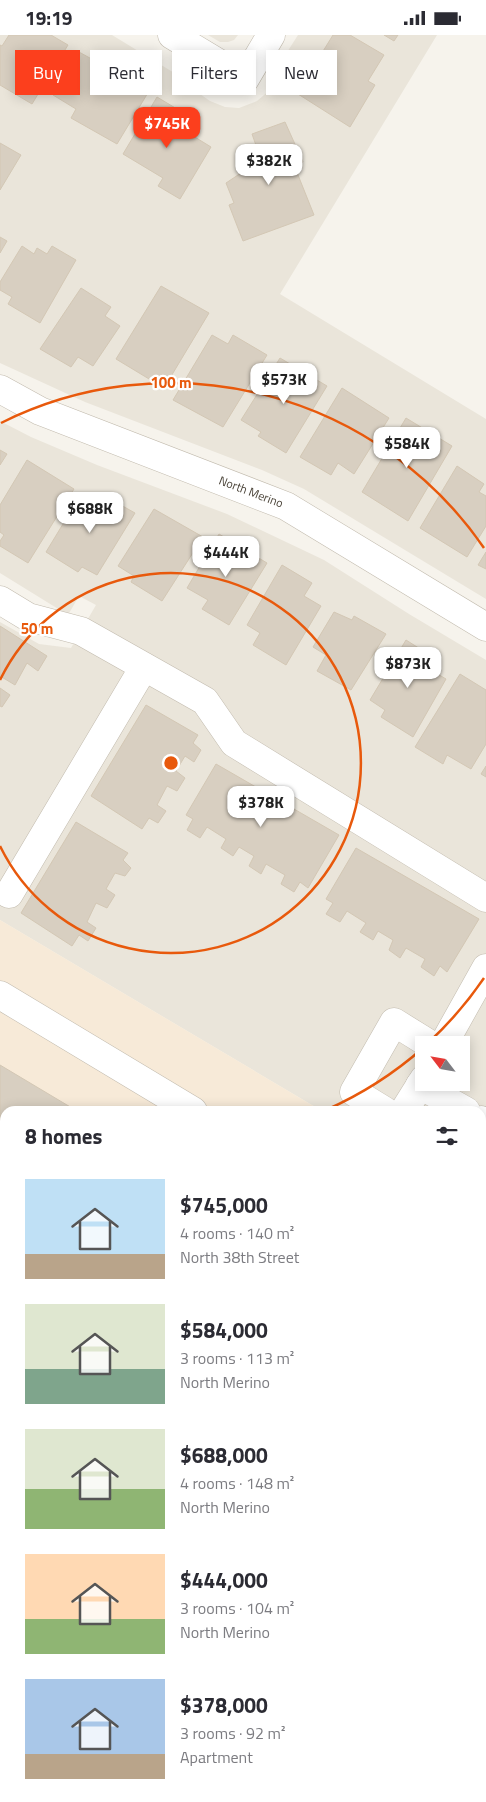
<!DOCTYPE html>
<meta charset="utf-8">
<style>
:root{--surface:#fff;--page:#f2f2f3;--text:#2b2b33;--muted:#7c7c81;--accent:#fc3f1d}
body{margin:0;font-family:"Titillium Web",sans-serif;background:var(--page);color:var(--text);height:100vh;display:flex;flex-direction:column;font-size:19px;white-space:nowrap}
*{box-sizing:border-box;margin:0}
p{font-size:16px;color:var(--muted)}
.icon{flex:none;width:28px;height:28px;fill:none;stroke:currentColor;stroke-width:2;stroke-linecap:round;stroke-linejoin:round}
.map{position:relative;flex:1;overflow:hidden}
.drawer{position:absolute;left:0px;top:1071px;width:486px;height:696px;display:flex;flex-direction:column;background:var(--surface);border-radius:15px 15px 0 0;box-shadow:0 2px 12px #0003}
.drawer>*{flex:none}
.banner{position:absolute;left:15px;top:15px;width:456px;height:45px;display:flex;gap:10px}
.needle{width:32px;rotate:301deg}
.fabs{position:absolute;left:415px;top:1001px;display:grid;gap:10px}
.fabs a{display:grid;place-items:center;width:55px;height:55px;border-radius:0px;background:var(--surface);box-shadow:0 2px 12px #0003;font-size:25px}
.price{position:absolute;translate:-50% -42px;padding:0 11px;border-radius:10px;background:#fff;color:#222;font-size:16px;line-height:32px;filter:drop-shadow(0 1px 2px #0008)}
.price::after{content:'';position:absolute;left:50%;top:30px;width:15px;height:11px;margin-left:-8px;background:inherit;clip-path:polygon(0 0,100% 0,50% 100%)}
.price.on{background:var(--accent);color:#fff}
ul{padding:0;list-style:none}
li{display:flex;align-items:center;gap:15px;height:125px;padding:0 25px}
li span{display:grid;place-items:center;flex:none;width:140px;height:100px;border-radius:0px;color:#555}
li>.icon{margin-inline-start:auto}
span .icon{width:60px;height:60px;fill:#fffc;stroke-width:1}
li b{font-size:21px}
h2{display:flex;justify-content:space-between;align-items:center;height:60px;padding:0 25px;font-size:21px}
.tag{padding:0 18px;border-radius:0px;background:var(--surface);box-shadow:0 2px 12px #0003;font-size:18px;line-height:45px}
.tag.on{background:var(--accent);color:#fff}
.status{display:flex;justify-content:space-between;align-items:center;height:35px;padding:0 25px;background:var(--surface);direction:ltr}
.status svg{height:14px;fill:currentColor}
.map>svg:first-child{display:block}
</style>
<div class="status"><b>19:19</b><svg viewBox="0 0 49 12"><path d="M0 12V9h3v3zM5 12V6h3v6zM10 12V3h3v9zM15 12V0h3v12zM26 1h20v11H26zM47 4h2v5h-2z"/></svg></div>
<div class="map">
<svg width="486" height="1767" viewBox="0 0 486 1767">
<rect width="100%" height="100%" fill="#f6f3ec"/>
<g fill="#eae5da" fill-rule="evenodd">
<path d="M0,0H112L194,50L200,59L210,66L225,72L239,73L257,66L271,54L281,35L284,22L298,0H437L280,259L486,384V564L304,454L262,435L85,367L0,328Z"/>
<path d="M208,0H238L234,5L228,7H220Z"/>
<path d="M0,386L31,402L97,430L227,479L324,525L409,579L486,625V1174L481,1171V1076H322L0,885V587L39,609L71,613L96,570L79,561L68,580L0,538ZM424,1010H461V1048H424Z"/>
<path d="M486,1487V1767H329L331,1762H481V1495Z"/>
</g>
<g fill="#f7ead8">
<path d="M0,885L322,1076H5V1762L189,1763L186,1767H0Z"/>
<path d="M481,1171L486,1174V1335L481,1343Z"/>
</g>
<g fill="#d8cfc1" stroke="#d3c7b4">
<path d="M9,0H51L68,10L32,69L0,50V10L2,11Z"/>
<path d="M333,0H350L384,20L368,46L375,50L350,92L298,59L313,33L320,37L325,31L317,26Z"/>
<path d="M384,0H398L394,6Z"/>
<path d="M79,17L149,56L117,109L71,83L76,74L53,60Z"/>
<path d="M157,62L182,77L170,97L181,102L185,96L211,112L180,164L158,151L163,143L123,119Z"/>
<path d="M285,87L303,127L294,130L314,180L243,206L229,170L234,168L226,148L241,138L237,128L258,116L252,99Z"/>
<path d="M0,108L21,120L0,155Z"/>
<path d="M0,202L7,206L0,218Z"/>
<path d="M22,211L34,219L37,213L47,219L52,211L76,225L40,288L8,269L12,262L0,255V247Z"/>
<path d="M161,251L209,278L164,353L116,324Z"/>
<path d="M81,253L111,272L105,281L120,291L93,331L78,322L71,332L40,314Z"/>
<path d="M212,300L228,309L233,300L267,320L223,392L173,365Z"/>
<path d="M280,323L327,351L286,418L258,401L261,397L241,385Z"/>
<path d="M342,353L389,383L354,439L338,428L331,440L300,422Z"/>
<path d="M406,383L452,411L408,486L362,457Z"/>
<path d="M0,415L7,419L0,430Z"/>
<path d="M27,425L74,454L28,528L0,511V506L4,500L0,497V470Z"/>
<path d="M457,431L484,449L479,457L486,461V491L467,522L420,493Z"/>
<path d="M103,460L135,478L97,540L82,532L78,537L46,517L80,461L97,471Z"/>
<path d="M154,474L203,502L162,566L131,547L134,541L118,531Z"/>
<path d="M219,499L267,528L229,590L202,574L208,565L187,553Z"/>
<path d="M486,517V534L478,530Z"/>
<path d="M282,530L312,548L304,561L321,571L286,630L253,610L260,598L247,590Z"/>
<path d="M334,577L352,585L354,581L386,599L351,655L317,636L326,620L313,612Z"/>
<path d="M0,591L47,621L38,636L27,628L15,650L0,641Z"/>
<path d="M406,605L436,624L429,634L446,644L413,702L381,682L385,675L370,665Z"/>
<path d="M460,639L486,655V709L471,734L447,720L443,729L415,712Z"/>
<path d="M0,653L10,660L2,672L0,671Z"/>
<path d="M146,670L198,700L193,708L201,715L194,727L185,721L176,736L185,743L177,756L167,751L157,770L166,776L158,788L149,783L142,794L91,761Z"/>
<path d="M216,729L339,800L308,853L300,847L294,857L281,849L285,840L266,829L261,839L249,831L254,821L239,812L233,821L221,813L226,804L207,792L200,803L187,795L193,784L186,780Z"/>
<path d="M486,731V742L481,739Z"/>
<path d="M76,787L128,818L123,825L131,833L125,841L115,838L106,854L115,860L107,873L96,868L87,887L96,893L88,906L79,900L72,911L21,878Z"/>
<path d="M356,813L479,884L447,937L440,931L434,941L421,932L425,924L406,913L400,923L389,915L393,905L378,896L373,905L360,897L366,888L347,876L340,887L326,879L333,868L326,864Z"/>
<path d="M0,1030L77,1076H5V1350L0,1347Z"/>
<path d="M486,1566V1579L481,1576Z"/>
<path d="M67,1762H116L113,1767H64Z"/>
<path d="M368,1762H411L419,1767H365Z"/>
<path d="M460,1762H481L484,1765L483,1767H457Z"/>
</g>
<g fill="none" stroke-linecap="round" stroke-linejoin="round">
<defs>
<g id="minor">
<path d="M172,0L245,44L271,0"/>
<path d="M0,354L40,376L286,471L486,592"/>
<path d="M0,565L28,582L81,596L205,666L234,708L486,863"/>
<path d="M9,859L144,632"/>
<path d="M0,960L193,1076"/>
<path d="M443,1010L486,933"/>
<path d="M420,1050L466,1076"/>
<path d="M385,1076L354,1057L394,987L431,1010"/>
<path d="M404,1076L424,1044"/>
<path d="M481,1085L486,1088"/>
<path d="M0,1371L5,1373"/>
<path d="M481,1695L486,1687"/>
<path d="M0,1749L5,1753"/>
<path d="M23,1762L31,1767"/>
<path d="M134,1767L137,1762"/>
<path d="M438,1767L441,1762"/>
</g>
<g id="major">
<path d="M481,1418L486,1410"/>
<path d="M273,1767L275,1762"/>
</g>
</defs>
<use href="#minor" stroke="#c2bbae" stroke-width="29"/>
<use href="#major" stroke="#e6c16a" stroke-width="29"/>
<use href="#minor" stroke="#fff" stroke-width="28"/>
<use href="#major" stroke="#ffe39c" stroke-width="28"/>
</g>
<g fill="none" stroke="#e8590c" stroke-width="2.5">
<path d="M0 645A190 190 0 1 1 0 811"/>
<path d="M484 943A380 380 0 0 1 428 1008M423 1013A380 380 0 0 1 326 1075M1 388A380 380 0 0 1 484 513"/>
</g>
<g text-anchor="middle" stroke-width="4.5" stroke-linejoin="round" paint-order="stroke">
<g font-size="12" fill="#4b4439" stroke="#fff">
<text transform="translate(251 457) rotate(21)" y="4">North Merino</text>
</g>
</g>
<circle cx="171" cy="728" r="8" fill="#e8590c" stroke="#fff" stroke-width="2.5"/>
<g font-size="15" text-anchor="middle" font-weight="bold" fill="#e8590c" stroke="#fff" stroke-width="4.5" stroke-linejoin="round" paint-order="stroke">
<text x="171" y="353">100 m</text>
<text x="37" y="599">50 m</text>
</g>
</svg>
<div class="fabs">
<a><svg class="needle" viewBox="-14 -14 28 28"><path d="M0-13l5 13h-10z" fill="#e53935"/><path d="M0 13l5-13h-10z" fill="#7c7c81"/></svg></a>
</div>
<b class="price on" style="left:167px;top:114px">$745K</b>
<b class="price" style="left:269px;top:151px">$382K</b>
<b class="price" style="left:284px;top:370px">$573K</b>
<b class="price" style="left:407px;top:434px">$584K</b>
<b class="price" style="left:90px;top:499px">$688K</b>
<b class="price" style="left:226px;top:543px">$444K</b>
<b class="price" style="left:408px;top:654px">$873K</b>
<b class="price" style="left:261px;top:793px">$378K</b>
<div class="banner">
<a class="tag on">Buy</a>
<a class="tag">Rent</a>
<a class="tag">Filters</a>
<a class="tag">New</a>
</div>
<section class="drawer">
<h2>8 homes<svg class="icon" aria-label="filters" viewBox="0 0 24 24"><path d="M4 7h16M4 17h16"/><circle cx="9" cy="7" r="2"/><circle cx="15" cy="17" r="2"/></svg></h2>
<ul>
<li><span style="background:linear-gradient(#bfe0f5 75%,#b9a48a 0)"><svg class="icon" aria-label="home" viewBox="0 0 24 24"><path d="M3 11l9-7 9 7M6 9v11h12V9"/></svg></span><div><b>$745,000</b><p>4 rooms · 140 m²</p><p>North 38th Street</p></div></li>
<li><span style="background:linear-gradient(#dfe7d0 65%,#7fa58c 0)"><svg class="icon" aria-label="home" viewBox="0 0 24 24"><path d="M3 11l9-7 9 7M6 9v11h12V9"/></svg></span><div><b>$584,000</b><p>3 rooms · 113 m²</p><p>North Merino</p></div></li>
<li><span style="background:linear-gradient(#dfe7d0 60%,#8fb573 0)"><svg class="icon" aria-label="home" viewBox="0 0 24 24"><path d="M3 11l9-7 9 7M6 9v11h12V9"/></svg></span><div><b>$688,000</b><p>4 rooms · 148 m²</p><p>North Merino</p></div></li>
<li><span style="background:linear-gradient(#ffd9b3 65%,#8fb573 0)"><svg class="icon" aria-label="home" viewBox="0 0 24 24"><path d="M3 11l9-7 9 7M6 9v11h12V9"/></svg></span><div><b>$444,000</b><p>3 rooms · 104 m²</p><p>North Merino</p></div></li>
<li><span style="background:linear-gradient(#a9c7e8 75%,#b9a48a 0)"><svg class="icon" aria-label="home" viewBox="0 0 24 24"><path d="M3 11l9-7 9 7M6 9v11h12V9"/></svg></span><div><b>$378,000</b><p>3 rooms · 92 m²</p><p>Apartment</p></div></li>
</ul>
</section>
</div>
